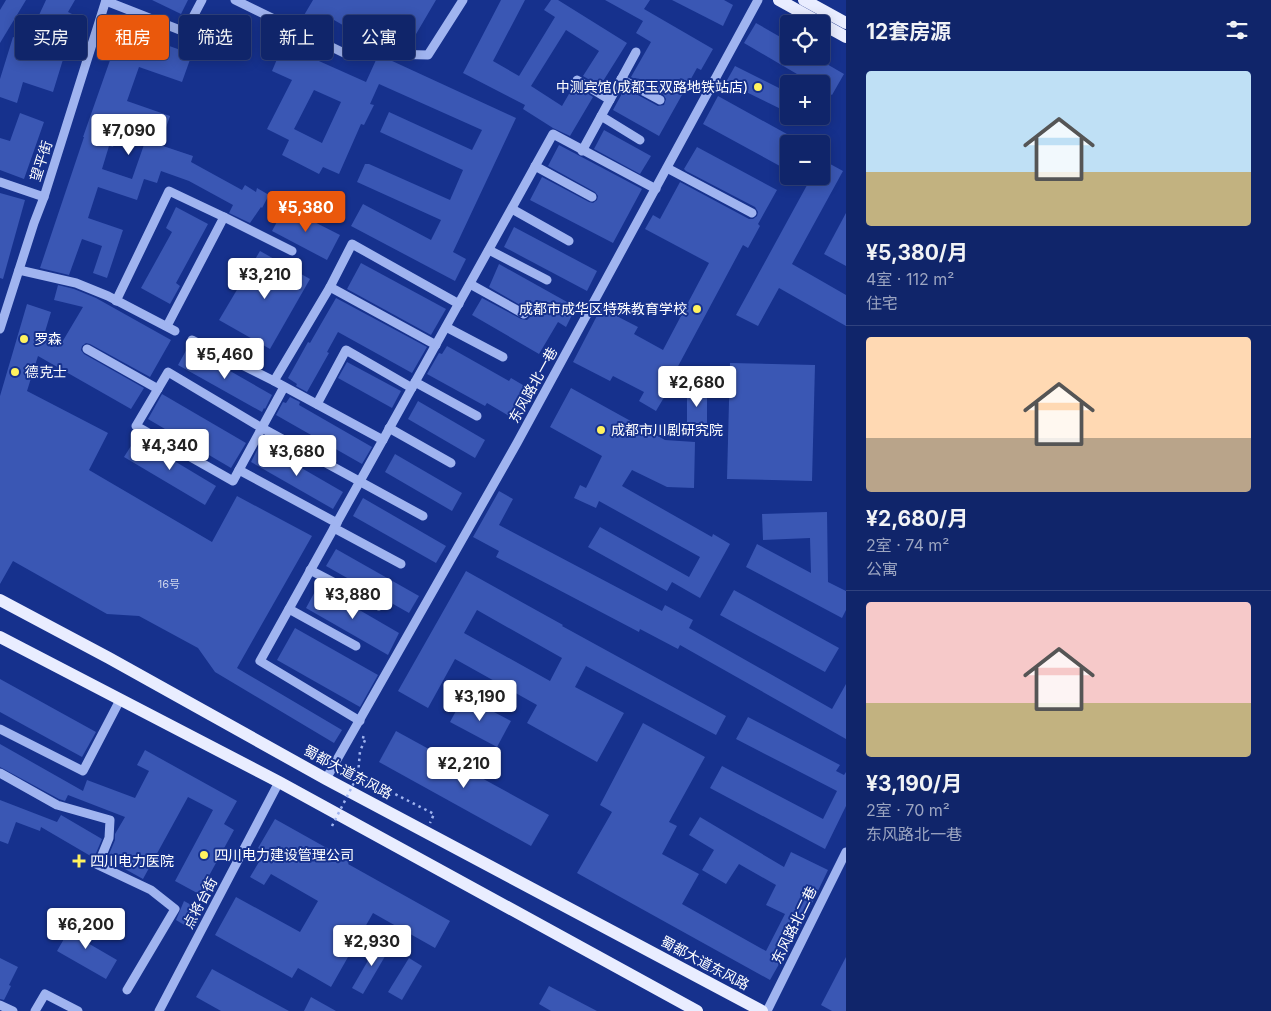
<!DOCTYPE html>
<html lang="zh">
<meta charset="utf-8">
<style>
:root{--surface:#10256a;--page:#192d70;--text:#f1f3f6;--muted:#9ca5c1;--line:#30427e;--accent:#ea580c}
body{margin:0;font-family:Inter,"Noto Sans SC",sans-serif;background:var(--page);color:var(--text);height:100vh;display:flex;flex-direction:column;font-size:19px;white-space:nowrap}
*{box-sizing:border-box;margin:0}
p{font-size:16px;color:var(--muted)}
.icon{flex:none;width:28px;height:28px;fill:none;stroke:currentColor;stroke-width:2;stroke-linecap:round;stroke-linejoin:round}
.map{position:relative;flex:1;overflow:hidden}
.details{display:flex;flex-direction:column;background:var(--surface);width:425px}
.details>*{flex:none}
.top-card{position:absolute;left:15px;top:15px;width:475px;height:45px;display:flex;gap:10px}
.fabs{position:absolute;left:780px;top:15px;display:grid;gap:10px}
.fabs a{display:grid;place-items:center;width:50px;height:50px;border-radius:5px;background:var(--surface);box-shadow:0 2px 12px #0003,0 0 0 1px var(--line);font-size:25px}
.price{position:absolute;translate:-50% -42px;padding:0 11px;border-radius:5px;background:#fff;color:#222;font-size:16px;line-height:32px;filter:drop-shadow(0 1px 2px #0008)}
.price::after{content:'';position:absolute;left:50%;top:30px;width:15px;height:11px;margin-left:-8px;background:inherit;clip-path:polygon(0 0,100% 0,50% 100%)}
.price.selected{background:var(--accent);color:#fff}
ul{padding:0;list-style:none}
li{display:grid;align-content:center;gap:10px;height:265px;padding:0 20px}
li+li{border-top:1px solid var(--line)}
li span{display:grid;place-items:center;height:155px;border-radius:5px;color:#555}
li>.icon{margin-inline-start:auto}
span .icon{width:90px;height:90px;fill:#fffc;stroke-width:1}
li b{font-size:21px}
h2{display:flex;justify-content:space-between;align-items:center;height:60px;padding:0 20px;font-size:21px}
.pill{padding:0 18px;border-radius:5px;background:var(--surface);box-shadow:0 2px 12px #0003,0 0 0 1px var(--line);font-size:18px;line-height:45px}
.pill.selected{background:var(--accent);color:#fff}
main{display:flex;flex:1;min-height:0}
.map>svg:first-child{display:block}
</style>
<main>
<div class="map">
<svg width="846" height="1011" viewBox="0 0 846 1011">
<rect width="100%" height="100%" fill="#16318d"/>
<g fill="#3a57b4" fill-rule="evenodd">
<path d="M6,0H26L0,43V10Z"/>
<path d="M46,0H75L68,12L76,16L60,51L65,53L53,92L23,82L17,103L0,97V79L13,37L27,41Z"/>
<path d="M152,0H188L181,14Z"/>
<path d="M313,0H436L409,46L367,23L360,35L334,20L325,36L300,22Z"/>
<path d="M501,0H525L493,61L519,76L555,17L544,10L551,0H558L627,43L600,86L583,76L599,51L566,30L531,86L562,106L573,87L575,89L577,87L593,97L570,136L553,128L523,109L525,105L463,73Z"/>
<path d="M605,0H650L644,9L713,49L701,70L697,68L659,136L613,110L625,88L658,106L664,105L666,99L663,94L631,77L651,42L636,33L643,21Z"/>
<path d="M672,0H724L733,5L723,26Z"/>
<path d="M756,23L789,42V56H813L844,74L832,95L821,88V84H814L744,43Z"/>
<path d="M121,29L192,54L182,82L139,67L127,101L170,116L160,145L193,156L191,162L242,190L245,185L256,192L257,188L269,195L262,208L261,207L250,223L229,213L233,205L189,181L161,171L157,183L144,179L137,200L98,187L88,218L123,230L107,278L93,273L102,246L82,239L69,275L40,268L84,137H83ZM119,129L146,139L132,179L102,169L109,146L113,147Z"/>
<path d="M283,45L366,82L376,60H390L516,118L453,252L466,259L455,281L351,226L363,204L431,240L441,220L357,182L365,164H369L450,200L463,170L380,132L389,112L472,150L482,130L379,84L370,104L374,105L364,125L361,124L339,174L323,167L319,174L282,155L289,140L267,129L292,80L272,71ZM314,90L341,102L322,143L294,129Z"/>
<path d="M735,66L789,93V113L726,82Z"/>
<path d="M718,96L805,144H789V171L703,124Z"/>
<path d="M20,113L44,122L24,179L0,170V138L10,141Z"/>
<path d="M604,130L651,156L640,174L594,149Z"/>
<path d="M559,145L642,189L613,243L530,200L542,177L589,202L593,203L597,200L598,196L595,192L548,166Z"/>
<path d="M697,147L777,190L758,224L760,226L748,248L743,245L676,370L679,372L656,411L639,401L644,392L613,376L610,381L573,362L601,308L638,327L634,334L663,350L709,263L645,229L653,215L660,219L680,182L749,219H753L757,216L758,212L755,207L686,171L684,169Z"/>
<path d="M821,159L843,171L792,264L846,295V326L779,288L758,326L736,315L812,176H821Z"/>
<path d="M0,193L25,200L3,279L0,278Z"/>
<path d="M176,207L208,224L176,283L180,286L170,304L141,288L172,232L166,228Z"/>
<path d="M285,207L340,235L327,260L272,231Z"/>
<path d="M846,213V266L824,254Z"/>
<path d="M514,227L597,271L587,291L504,247Z"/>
<path d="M260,251L310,279L270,349L219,320Z"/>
<path d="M361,263L446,309L431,335L347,289Z"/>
<path d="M499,264L576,307L566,327L558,322L539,354L472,315L482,298L521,319L527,320L530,317V311L527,309L489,287Z"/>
<path d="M58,285L74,289L96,298L171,340L150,377L90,344L86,343L82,346L81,350L84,354L144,388L131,409L38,356L27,391L108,433L89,470L212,542L237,496L312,536L237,668L342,730L334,743L215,672L198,648L139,616L107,614L13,561L0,584V396L27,304L51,312L44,335L61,344L83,307L54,300Z"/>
<path d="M336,298L427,347L412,373L338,332L327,352L329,353L307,392L296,386L297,384L288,378L308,342L310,343Z"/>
<path d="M447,346L509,381L511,378L533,391L516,420L487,403L485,406L427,374L439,353L442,354Z"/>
<path d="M188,347L272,395L265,409L264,408L262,412L178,365Z"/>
<path d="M347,362L401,391L392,408L338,378Z"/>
<path d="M730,363L815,365L812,481L727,479Z"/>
<path d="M687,381H707V434L687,435Z"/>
<path d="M571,388L665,440L695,442L694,488L667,487L632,470L622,486L712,537L713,534L730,544L700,598L672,582L667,591L588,547L600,527L689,577L700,557L599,501L596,508L574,498L580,485L586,488L602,456L550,427Z"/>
<path d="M162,394L246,443L231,468L148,419Z"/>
<path d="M290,397L300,402L299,405L372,447L362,464L276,415L283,402L286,403Z"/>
<path d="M418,401L485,440L475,458L408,419Z"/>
<path d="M136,438L216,486L205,505L124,457Z"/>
<path d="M260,444L343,492L333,509L251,462Z"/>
<path d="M395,454L462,493L452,511L385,472Z"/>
<path d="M499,491L513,499L499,525L662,611L665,605L693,620L689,628L832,709L846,684V739L680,645L678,649L640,629L639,632L496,557L499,551L473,537Z"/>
<path d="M363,498L446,546L436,563L353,516Z"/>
<path d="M827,512L828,582L846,591V610L842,618L746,567L757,544L811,573L810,538L763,540L762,514Z"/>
<path d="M336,549L419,596L409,613L326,566Z"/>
<path d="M466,571L563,625L562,626L726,716L716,735L586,666L575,687L624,713L597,762L527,723L537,705L455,659L428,708L398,691ZM477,610L562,658L550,681L464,633Z"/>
<path d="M318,586L399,633L388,655L306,608Z"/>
<path d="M734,590L839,648L825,672L720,615Z"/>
<path d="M295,628L378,675L360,707L277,660Z"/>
<path d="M0,679L96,732L82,757L0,712Z"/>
<path d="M464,696L511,721L497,747L450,722Z"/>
<path d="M748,717L840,765L836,771L844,775L846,772V806L825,849L710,788L722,766L823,819L837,791L736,739Z"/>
<path d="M643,723L705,757L669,822L677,826L662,854L699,874L682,904L766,951L785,914L766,905L776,885L739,864L726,884L702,870L714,850L689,835L700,817L784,867L791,852L828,870L803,922L770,980L577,873L612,812L600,805Z"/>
<path d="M396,731L549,815L531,846L379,762Z"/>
<path d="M0,744L83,791L87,780L135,798L149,771L137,765L145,750L237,801L224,824L234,830L199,894L175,881L213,810L188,797L143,879L107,859L115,840V834L125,817L68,795L65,801L59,799L0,767Z"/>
<path d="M0,800L57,822L61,815L102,839L94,858L41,827L40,831L16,822L8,844L0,841Z"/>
<path d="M275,819L350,861L348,864L450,921L435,948L373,913L331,987L298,968L292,978L215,935L236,897L300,932L318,901L271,874L264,885L250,877L265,852L258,848Z"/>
<path d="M184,901L197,908L186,926L176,920Z"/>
<path d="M76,918L94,928L86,942L117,960L106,979L57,951Z"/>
<path d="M380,940L391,946L363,994L352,988Z"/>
<path d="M846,957V1011H832L821,1005Z"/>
<path d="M0,958L18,967L9,985L11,986L4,1000L0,999Z"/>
<path d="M409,958L422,966L402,1000L388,992Z"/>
<path d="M212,969L289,1011H221L196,997Z"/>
<path d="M549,986L597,1011H551L539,1004Z"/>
<path d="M311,997L336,1011H304Z"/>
</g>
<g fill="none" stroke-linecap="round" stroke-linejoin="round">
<path stroke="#a0b4f0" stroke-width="2.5" stroke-dasharray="2.5 4" stroke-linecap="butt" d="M362,737L366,738L360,751L358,775L434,814L430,823"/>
<g stroke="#a0b4f0" stroke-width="9">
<path d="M235,0L344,53L428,55L463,0"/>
<path d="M106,1L185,32L202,0"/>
<path d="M621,79L660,100"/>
<path d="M577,80L610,100"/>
<path d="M601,116L640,140"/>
<path d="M582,151L636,52"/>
<path d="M535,166L592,197"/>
<path d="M667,168L752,213"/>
<path d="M0,182L44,197"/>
<path d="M512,209L569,241"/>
<path d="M224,217L292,251"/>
<path d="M489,250L547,280"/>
<path d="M19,270L76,283L108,296L175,331"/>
<path d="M470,284L524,314"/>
<path d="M330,287L274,381L383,440"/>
<path d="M116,301L169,191L224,217L167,326"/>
<path d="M446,327L503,357"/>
<path d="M0,329L34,223L44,197L106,0"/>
<path d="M192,340L274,381"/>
<path d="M436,345L330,287L352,244L459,304"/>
<path d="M87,349L158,389"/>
<path d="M415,382L477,416"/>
<path d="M284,387L233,481L136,426L168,372L262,428L423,516"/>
<path d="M317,404L346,350L412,388"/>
<path d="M389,428L451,463"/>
<path d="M239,470L337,523"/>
<path d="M334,528L401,564"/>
<path d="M310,570L379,606"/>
<path d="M289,609L356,646"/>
<path d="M360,721L260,661L553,134L656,189"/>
<path d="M0,729L83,771L120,700"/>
<path d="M0,773L57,805L110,820L109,838L98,865L151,890L175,909L127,990"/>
<path d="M326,779L517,443L758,0"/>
<path d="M0,1005L13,1011"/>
<path d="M35,1011L45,994L78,1011"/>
<path d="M159,1011L279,782"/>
<path d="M767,1011L846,852"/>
</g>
<g stroke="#e9edff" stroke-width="12">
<path d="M779,0L846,37"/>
<path d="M804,0L846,23"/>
<path d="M0,600L109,658L326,779L762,1011"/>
<path d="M0,637L279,782L697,1011"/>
</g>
<path stroke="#a0b4f0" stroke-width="2.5" stroke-dasharray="2.5 4" stroke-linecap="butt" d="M332,826L358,775"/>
</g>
<g fill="#fff25f" stroke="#16318d" stroke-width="2">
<circle cx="758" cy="87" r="5"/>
<circle cx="697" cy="309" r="5"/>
<circle cx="24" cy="339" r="5"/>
<circle cx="15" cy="372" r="5"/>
<circle cx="601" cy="430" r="5"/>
<circle cx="204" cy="855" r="5"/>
<path d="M76.5 853.5h5v5h5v5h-5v5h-5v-5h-5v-5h5z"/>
</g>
<g text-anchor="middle" stroke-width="4" stroke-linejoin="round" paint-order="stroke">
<g font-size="11" fill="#ced5ec">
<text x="169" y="588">16号</text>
</g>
<g font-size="14" fill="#fff" stroke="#16318d" text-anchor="start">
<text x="748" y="92" text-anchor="end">中测宾馆(成都玉双路地铁站店)</text>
<text x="687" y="314" text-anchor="end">成都市成华区特殊教育学校</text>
<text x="34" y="344">罗森</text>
<text x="25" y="377">德克士</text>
<text x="611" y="435">成都市川剧研究院</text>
<text x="214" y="860">四川电力建设管理公司</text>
<text x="90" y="866">四川电力医院</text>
</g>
<g font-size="14" fill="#fff" stroke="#16318d">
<text transform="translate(41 161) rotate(-72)" y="5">望平街</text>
<text transform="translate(533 385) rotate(-61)" y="5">东风路北一巷</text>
<text transform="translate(348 772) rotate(28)" y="5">蜀都大道东风路</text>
<text transform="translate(200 903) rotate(-62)" y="5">点将台街</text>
<text transform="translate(794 925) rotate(-64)" y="5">东风路北二巷</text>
<text transform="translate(705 963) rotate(28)" y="5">蜀都大道东风路</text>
</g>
</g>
</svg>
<div class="fabs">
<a><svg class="icon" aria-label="locate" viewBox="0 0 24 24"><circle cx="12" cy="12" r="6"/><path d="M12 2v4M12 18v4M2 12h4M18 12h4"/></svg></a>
<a>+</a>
<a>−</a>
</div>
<b class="price" style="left:129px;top:156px">¥7,090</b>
<b class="price selected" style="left:306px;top:233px">¥5,380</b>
<b class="price" style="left:265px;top:300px">¥3,210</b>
<b class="price" style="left:225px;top:380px">¥5,460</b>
<b class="price" style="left:697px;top:408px">¥2,680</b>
<b class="price" style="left:170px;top:471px">¥4,340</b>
<b class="price" style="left:297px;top:477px">¥3,680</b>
<b class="price" style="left:353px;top:620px">¥3,880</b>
<b class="price" style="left:480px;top:722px">¥3,190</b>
<b class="price" style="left:464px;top:789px">¥2,210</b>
<b class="price" style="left:86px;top:950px">¥6,200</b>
<b class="price" style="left:372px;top:967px">¥2,930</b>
<div class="top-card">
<a class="pill">买房</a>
<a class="pill selected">租房</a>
<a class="pill">筛选</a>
<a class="pill">新上</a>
<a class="pill">公寓</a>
</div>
</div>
<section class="details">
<h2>12套房源<svg class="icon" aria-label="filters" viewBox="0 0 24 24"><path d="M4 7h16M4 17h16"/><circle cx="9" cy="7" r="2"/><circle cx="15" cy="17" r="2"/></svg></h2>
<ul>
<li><span style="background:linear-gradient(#bfe0f5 65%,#c2b280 0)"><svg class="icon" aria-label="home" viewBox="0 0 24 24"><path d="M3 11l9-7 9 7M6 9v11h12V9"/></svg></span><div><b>¥5,380/月</b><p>4室 · 112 m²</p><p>住宅</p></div></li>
<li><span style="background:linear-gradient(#ffd9b3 65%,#b9a48a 0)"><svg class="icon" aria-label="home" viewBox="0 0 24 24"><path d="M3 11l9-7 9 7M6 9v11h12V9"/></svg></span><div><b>¥2,680/月</b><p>2室 · 74 m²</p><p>公寓</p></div></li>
<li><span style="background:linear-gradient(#f6c9c9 65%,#c2b280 0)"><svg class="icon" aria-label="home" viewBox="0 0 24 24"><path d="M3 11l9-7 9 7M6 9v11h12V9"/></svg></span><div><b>¥3,190/月</b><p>2室 · 70 m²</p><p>东风路北一巷</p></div></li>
</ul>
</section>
</main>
